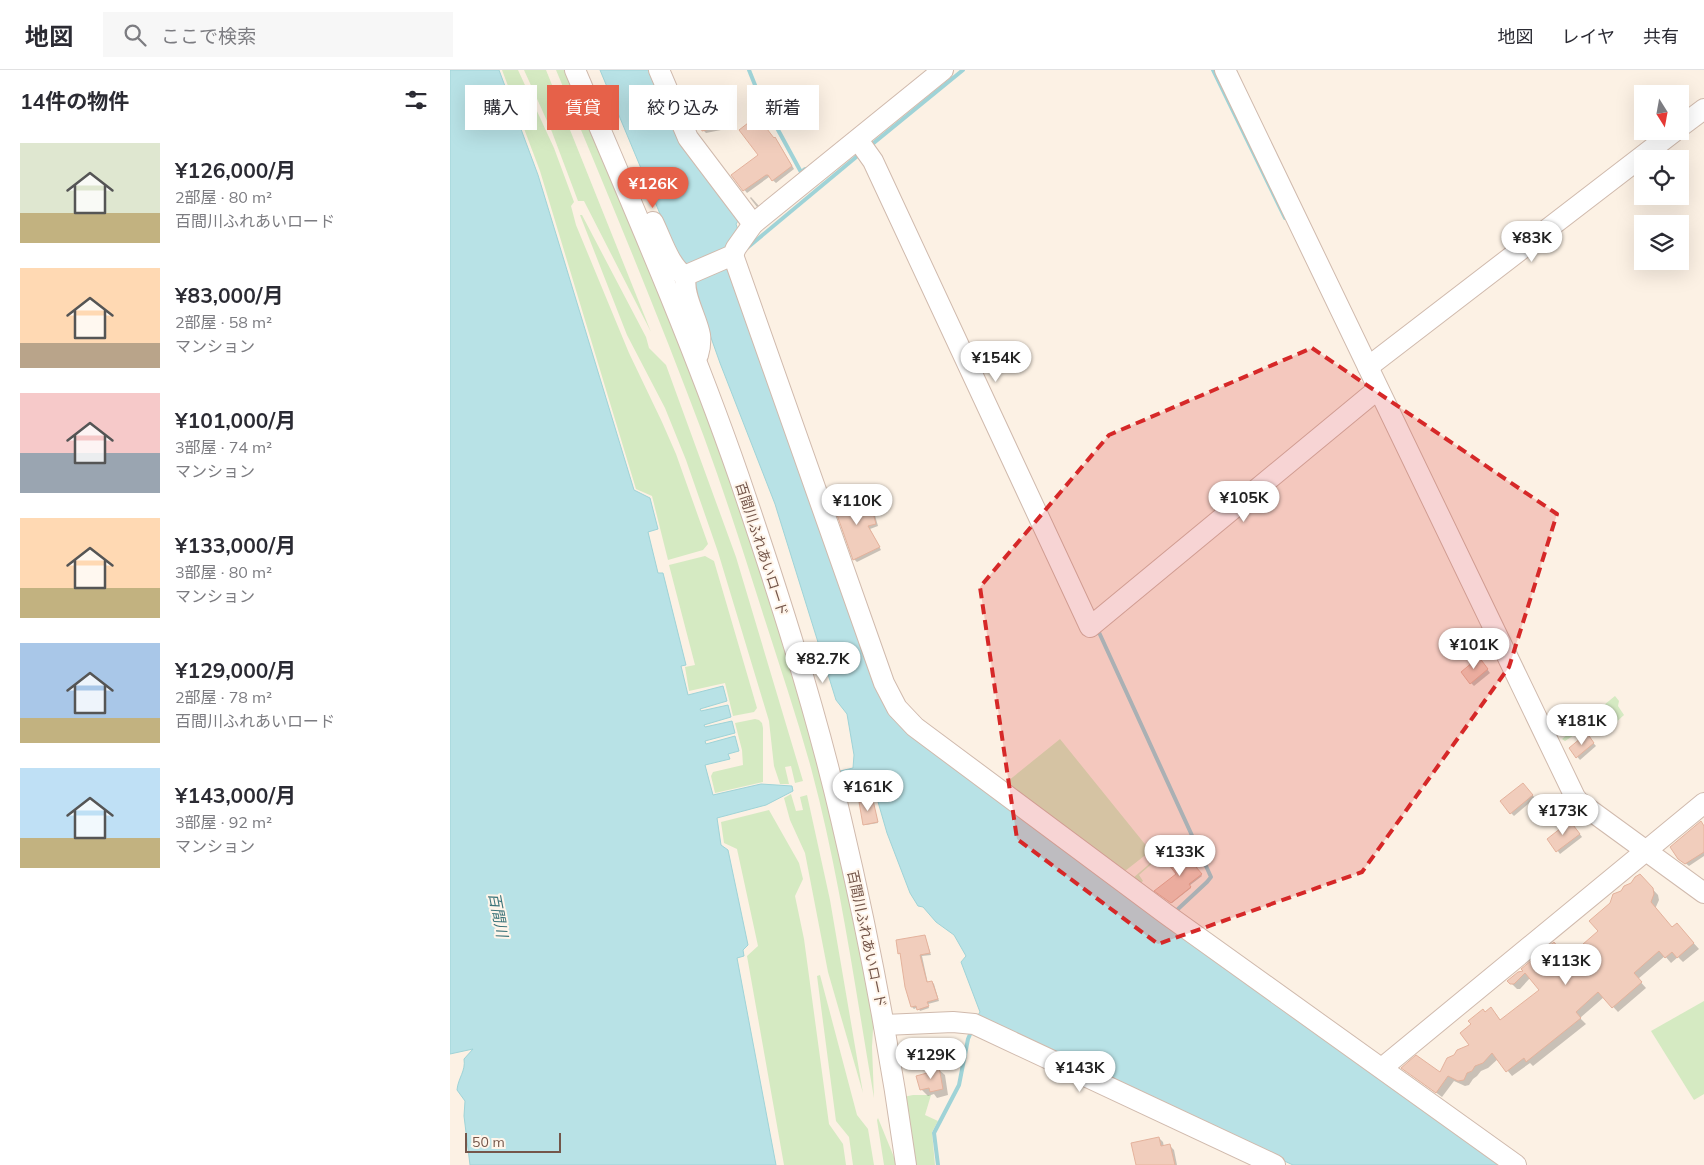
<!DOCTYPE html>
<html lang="ja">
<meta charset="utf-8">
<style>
:root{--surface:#fff;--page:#f7f7f7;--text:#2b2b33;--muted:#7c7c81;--line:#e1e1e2;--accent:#e66149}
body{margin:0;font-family:Mulish,"Noto Sans JP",sans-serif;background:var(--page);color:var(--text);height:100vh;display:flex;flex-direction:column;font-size:19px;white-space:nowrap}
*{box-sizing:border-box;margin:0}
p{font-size:16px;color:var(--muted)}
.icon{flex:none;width:28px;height:28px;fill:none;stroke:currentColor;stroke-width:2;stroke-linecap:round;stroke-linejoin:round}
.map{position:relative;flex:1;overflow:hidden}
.details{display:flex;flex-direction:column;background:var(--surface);width:450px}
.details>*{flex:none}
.banner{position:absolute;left:15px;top:15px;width:475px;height:45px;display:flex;gap:10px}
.needle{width:32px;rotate:169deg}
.buttons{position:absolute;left:1184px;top:15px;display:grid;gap:10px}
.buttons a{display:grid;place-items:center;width:55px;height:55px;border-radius:0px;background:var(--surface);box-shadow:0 5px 20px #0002;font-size:25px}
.scale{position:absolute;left:15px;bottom:12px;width:96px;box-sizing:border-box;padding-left:5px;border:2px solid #74564a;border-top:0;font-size:14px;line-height:18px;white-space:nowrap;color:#74564a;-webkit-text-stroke:4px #fff5ea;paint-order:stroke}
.price{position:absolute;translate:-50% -42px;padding:0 11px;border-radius:18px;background:#fff;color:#222;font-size:16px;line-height:32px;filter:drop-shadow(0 1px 2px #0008)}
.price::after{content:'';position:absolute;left:50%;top:30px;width:15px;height:11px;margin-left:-8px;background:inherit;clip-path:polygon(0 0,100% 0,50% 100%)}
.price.on{background:var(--accent);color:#fff}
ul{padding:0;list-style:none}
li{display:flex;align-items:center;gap:15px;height:125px;padding:0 20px}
li span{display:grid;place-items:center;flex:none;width:140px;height:100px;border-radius:0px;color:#555}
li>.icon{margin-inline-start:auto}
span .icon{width:60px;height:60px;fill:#fffc;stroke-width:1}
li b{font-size:21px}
h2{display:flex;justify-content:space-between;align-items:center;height:60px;padding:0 20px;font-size:21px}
.tag{padding:0 18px;border-radius:0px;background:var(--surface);box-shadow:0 5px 20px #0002;font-size:18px;line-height:45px}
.tag.on{background:var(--accent);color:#fff}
header{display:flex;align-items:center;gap:30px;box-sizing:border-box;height:70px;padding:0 25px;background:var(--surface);border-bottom:1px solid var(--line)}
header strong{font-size:24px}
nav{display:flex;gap:28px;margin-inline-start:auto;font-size:18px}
.search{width:350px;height:45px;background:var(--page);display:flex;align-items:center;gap:12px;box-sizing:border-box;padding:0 18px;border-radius:0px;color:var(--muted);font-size:19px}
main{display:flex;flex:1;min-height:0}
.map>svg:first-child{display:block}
</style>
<header>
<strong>地図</strong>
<div class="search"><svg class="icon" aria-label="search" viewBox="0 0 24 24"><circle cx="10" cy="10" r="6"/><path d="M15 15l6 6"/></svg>ここで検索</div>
<nav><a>地図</a><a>レイヤ</a><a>共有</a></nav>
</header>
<main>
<section class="details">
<h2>14件の物件<svg class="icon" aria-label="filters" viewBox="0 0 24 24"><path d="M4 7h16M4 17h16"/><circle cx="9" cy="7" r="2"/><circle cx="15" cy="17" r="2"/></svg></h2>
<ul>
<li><span style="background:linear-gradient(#dfe7d0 70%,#c2b280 0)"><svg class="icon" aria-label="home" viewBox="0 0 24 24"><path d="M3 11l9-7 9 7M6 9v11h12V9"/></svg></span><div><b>¥126,000/月</b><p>2部屋 · 80 m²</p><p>百間川ふれあいロード</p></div></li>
<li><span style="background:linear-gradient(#ffd9b3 75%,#b9a48a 0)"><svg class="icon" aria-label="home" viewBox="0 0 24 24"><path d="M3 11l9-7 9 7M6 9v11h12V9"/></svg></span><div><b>¥83,000/月</b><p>2部屋 · 58 m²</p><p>マンション</p></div></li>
<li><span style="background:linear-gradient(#f6c9c9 60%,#9aa5b1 0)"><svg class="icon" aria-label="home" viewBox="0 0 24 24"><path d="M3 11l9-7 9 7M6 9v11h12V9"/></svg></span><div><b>¥101,000/月</b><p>3部屋 · 74 m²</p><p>マンション</p></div></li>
<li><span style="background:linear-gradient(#ffd9b3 70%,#c2b280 0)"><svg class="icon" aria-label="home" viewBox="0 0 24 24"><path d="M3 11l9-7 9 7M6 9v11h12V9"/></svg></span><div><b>¥133,000/月</b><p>3部屋 · 80 m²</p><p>マンション</p></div></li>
<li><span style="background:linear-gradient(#a9c7e8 75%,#c2b280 0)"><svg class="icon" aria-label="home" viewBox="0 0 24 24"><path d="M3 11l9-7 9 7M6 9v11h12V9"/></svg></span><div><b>¥129,000/月</b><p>2部屋 · 78 m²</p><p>百間川ふれあいロード</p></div></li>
<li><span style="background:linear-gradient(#bfe0f5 70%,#c2b280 0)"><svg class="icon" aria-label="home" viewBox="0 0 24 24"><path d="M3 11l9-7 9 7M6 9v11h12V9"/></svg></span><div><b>¥143,000/月</b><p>3部屋 · 92 m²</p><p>マンション</p></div></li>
</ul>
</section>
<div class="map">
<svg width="1254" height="1095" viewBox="0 0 1254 1095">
<rect width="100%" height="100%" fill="#fcf1e4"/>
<g fill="#d5eac2" fill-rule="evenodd">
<path d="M52,0H68L104,78L124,132L121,136L126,155L179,283L212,352L226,384L258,474L253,480L218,490L202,426L186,419L90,101Z"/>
<path d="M74,0H96L201,262L134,131H128L102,62Z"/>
<path d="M106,0H119L257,345L339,584L370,699L424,942L422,977L424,1028C405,918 390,806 361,698C347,647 330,597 314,547C295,487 276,427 254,367C208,244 157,122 106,0Z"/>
<path d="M130,145H132L196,267L199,278L216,295L286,487L353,711L345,713L341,696L335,697L339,714H330L324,696L319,651L268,482L236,390L215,338L177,265Z"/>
<path d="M255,486L264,491L307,638L304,642L283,646L275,613L239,621L235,597L245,595L219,495Z"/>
<path d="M1165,626L1169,631L1168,636L1174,645L1151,666L1138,656L1115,671L1112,669Z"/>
<path d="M305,649L309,650L312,653L313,658V712L265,723L261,706L263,702L293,695L292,680L285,653Z"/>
<path d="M610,669L707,789L689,805L693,811L688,815L553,715ZM698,783L704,790L683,808L675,801Z"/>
<path d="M341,724L346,741L353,740L350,727L357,725L380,830L413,1023L378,902L355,783L340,750L334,728Z"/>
<path d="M319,740L349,793L353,809L345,826L354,869L379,1054L393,1074L396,1095H334L297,886L308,876L287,779L274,773L271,752Z"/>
<path d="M370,905L407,1045L418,1059L424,1095H403L399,1067L386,1051L367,906Z"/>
<path d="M1254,931V1024L1244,1030L1201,961Z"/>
<path d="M463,1025H481L475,1045L488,1051L482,1062L485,1095H462L453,1027Z"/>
<path d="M428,1048L446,1092L447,1095H434L427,1050Z"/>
</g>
<g fill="#b8e2e6" stroke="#9fd3d7">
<path d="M0,0H49L88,105L184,420L200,428L208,459L198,462L208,503H213L236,595L231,596L238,625L273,616L277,631L250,639L251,641L278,635L281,647L254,655L255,657L282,651L285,663L255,671L256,674L285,666L289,681L278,684L280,689L255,695L263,725L311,714L342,716L343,721L316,735L267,748L271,775L278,780L298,875L293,880L294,886L287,888L326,1095H20L14,1046L15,1031L7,1020C8,1008 16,1001 14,989L23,979L0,984Z"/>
<path d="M150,0H204L291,146L286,154L289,163L276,179L429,621L1055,1095H843L526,948L530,942L511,892L516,886L504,865L486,852L473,837L468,836L460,823L437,763L426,725L430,723L429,720L422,721L407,705L390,707V701L403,698L404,685L397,644L386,630L325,434L270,293L242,214C243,203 236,194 228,187Z"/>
</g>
<g fill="#0003">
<path d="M264,36L266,39L271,60L256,63L253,60Z"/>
<path d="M324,70L328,72L344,99L326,113L319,107L297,123L283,106L310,85Z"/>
<path d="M301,127L309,136L307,137L300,128Z"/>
<path d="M395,420L398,422L403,438L419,432L422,435L428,456L420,459L431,480L407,492L404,489L394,440Z"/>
<path d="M1032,592L1040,603L1024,616L1021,613Z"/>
<path d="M1139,668L1146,676L1130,690L1120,678Z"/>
<path d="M1075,717L1085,728L1064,746L1061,743Z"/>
<path d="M423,731L428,753L416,755L415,754Z"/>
<path d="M1123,755L1132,767L1110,784L1099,769Z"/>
<path d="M1254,757V786L1239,796L1229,788Z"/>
<path d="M738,782L750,796L746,798L752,806L739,816L741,818L722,833L706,821L728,804Z"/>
<path d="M1195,811L1208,825L1209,830L1205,839L1222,858L1232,860L1249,879L1233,892L1228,887L1221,893L1215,886L1188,909L1196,918L1168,942L1154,927L1130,948L1136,954L1083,996L1080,993L1062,1006L1048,989L1038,998L1031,1001L1027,1006L1023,1009L1019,1015L1015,1016L1004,1011L992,1027L953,998L990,1004L1021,975L1023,955L1035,943L1046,944L1051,951L1090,920L1080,908L1070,919H1067L1059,911L1068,903L1118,889L1150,861Z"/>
<path d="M475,866L481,885L472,886L478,914L482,912L484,914L489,931L478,934L479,938L470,941L468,937L464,939L462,937L451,885L449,883Z"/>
<path d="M488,999L495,1005L498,1025L487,1028L484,1024L478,1026L471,1019Z"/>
<path d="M709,1068L713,1072L714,1077L720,1076L724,1080L727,1095H687Z"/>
</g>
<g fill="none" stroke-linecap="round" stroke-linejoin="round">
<g stroke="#9fd3d7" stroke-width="4">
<path d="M299,0L309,25L351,102L355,99"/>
<path d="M763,0L835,148"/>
<path d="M420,76L513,0"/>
<path d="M297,178L411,83"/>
<path d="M647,558L761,807L757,812L728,839"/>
<path d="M488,1095L484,1063L509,1015L518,969L521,962"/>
</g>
</g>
<g fill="#f1cdbc" stroke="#e4b29c">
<path d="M264,34L268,57L252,61L247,41L248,37Z"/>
<path d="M307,46L324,68L325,67L342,96L322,111L318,105H316L293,121L281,105L308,85L289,60Z"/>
<path d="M395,418L401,437L420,431L426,454L418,456L430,477L403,490L386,442L392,440L386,421Z"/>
<path d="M1029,587L1038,599L1020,614L1011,602Z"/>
<path d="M1137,663L1144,673L1126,688L1119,678Z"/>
<path d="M1073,713L1083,725L1060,744L1050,731Z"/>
<path d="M423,730L428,752L413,755L409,732Z"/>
<path d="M1120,751L1130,764L1106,782L1097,769Z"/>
<path d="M1251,751L1254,756V782L1235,794L1228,789L1220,777Z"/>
<path d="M738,780L750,794L746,797L752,804L739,814L741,817L721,833L704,821L726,804L719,795Z"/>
<path d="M1190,804L1203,818L1204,824L1201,832L1222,857L1227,853L1244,873L1227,888L1222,882L1215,888L1209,881L1184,903L1192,912L1162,938L1148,922L1126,942L1131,948L1076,992L1074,988L1056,1002L1042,983L1033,993L1025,996L1022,1001L1017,1003L1014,1010L1008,1011L998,1006L986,1023L951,998L966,985L990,1002L997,988L1004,985L1007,980L1019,975L1010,963L1021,954L1018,951L1033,939L1035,942L1041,937L1050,950L1089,920L1075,903L1064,914H1060L1057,911L1068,902L1073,901L1071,899L1104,872L1117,888L1148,861L1139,851L1160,833L1163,824L1171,821L1174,816L1181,813L1185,807Z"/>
<path d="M475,865L480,883L470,885L477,912L482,911L488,929L477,932L479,936L467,940L466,936L461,937L455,917L450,883L448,884L446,870Z"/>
<path d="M489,997L493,1019L480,1022L479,1018L470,1020L466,1006L477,1003L476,1000Z"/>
<path d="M709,1067L711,1076L720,1074L725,1095H686L681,1073Z"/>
</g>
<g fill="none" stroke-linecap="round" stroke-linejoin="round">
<defs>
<g id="minor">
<path d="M125,0C182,134 241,269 289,407C327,519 364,633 391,749C418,863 440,979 456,1095"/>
<path d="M209,0L238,68L303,154"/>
<path d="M775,0L1125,727L1129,732L1254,823"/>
<path d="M1230,57L1254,39"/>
<path d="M408,70L423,91L640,557L928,319"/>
<path d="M203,152C212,170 219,196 236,207"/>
<path d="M283,185L434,613L447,638L465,657L716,844L1066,1095"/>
<path d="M248,285C250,278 251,272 250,265C247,248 232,224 236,207L239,204L283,185L286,178L303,154L493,0"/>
<path d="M918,297L1225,61"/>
<path d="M434,955L503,952L524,954L825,1095"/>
<path d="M932,998L1254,733"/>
</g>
</defs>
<use href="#minor" stroke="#d0baad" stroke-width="22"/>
<use href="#minor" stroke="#fff" stroke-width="20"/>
</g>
<path fill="#d62828" fill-opacity="0.2" stroke="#d62828" stroke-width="4" stroke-dasharray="10 6" stroke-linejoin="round" d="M862,278L1107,444L1059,597L912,802L708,874L567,769L530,517L659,365Z"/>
<g text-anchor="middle" stroke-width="4" stroke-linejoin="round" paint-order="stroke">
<g font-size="14" fill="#74564a" stroke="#fff5ea">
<text transform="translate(312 479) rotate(72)" y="5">百間川ふれあいロード</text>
<text transform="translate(417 869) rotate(78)" y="5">百間川ふれあいロード</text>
</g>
<g font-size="15" font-style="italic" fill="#3d747a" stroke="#fff5ea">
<text transform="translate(48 845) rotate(79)" y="5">百間川</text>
</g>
</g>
</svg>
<div class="buttons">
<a><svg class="needle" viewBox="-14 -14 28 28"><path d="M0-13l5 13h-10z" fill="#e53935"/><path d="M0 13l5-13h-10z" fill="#7c7c81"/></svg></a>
<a><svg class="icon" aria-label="locate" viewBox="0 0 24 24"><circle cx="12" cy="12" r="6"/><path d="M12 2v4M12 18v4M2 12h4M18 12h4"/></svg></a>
<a><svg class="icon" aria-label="layers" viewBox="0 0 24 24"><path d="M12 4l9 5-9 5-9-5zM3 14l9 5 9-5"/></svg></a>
</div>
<div class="scale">50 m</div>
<b class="price on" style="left:203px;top:139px">¥126K</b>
<b class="price" style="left:1082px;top:193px">¥83K</b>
<b class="price" style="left:546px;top:313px">¥154K</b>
<b class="price" style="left:794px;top:453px">¥105K</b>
<b class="price" style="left:407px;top:456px">¥110K</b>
<b class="price" style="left:1024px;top:600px">¥101K</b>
<b class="price" style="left:373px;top:614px">¥82.7K</b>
<b class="price" style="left:1132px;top:676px">¥181K</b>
<b class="price" style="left:418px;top:742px">¥161K</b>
<b class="price" style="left:1113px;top:766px">¥173K</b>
<b class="price" style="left:730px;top:807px">¥133K</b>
<b class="price" style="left:1116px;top:916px">¥113K</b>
<b class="price" style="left:481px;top:1010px">¥129K</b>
<b class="price" style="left:630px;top:1023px">¥143K</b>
<div class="banner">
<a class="tag">購入</a>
<a class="tag on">賃貸</a>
<a class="tag">絞り込み</a>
<a class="tag">新着</a>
</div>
</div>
</main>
